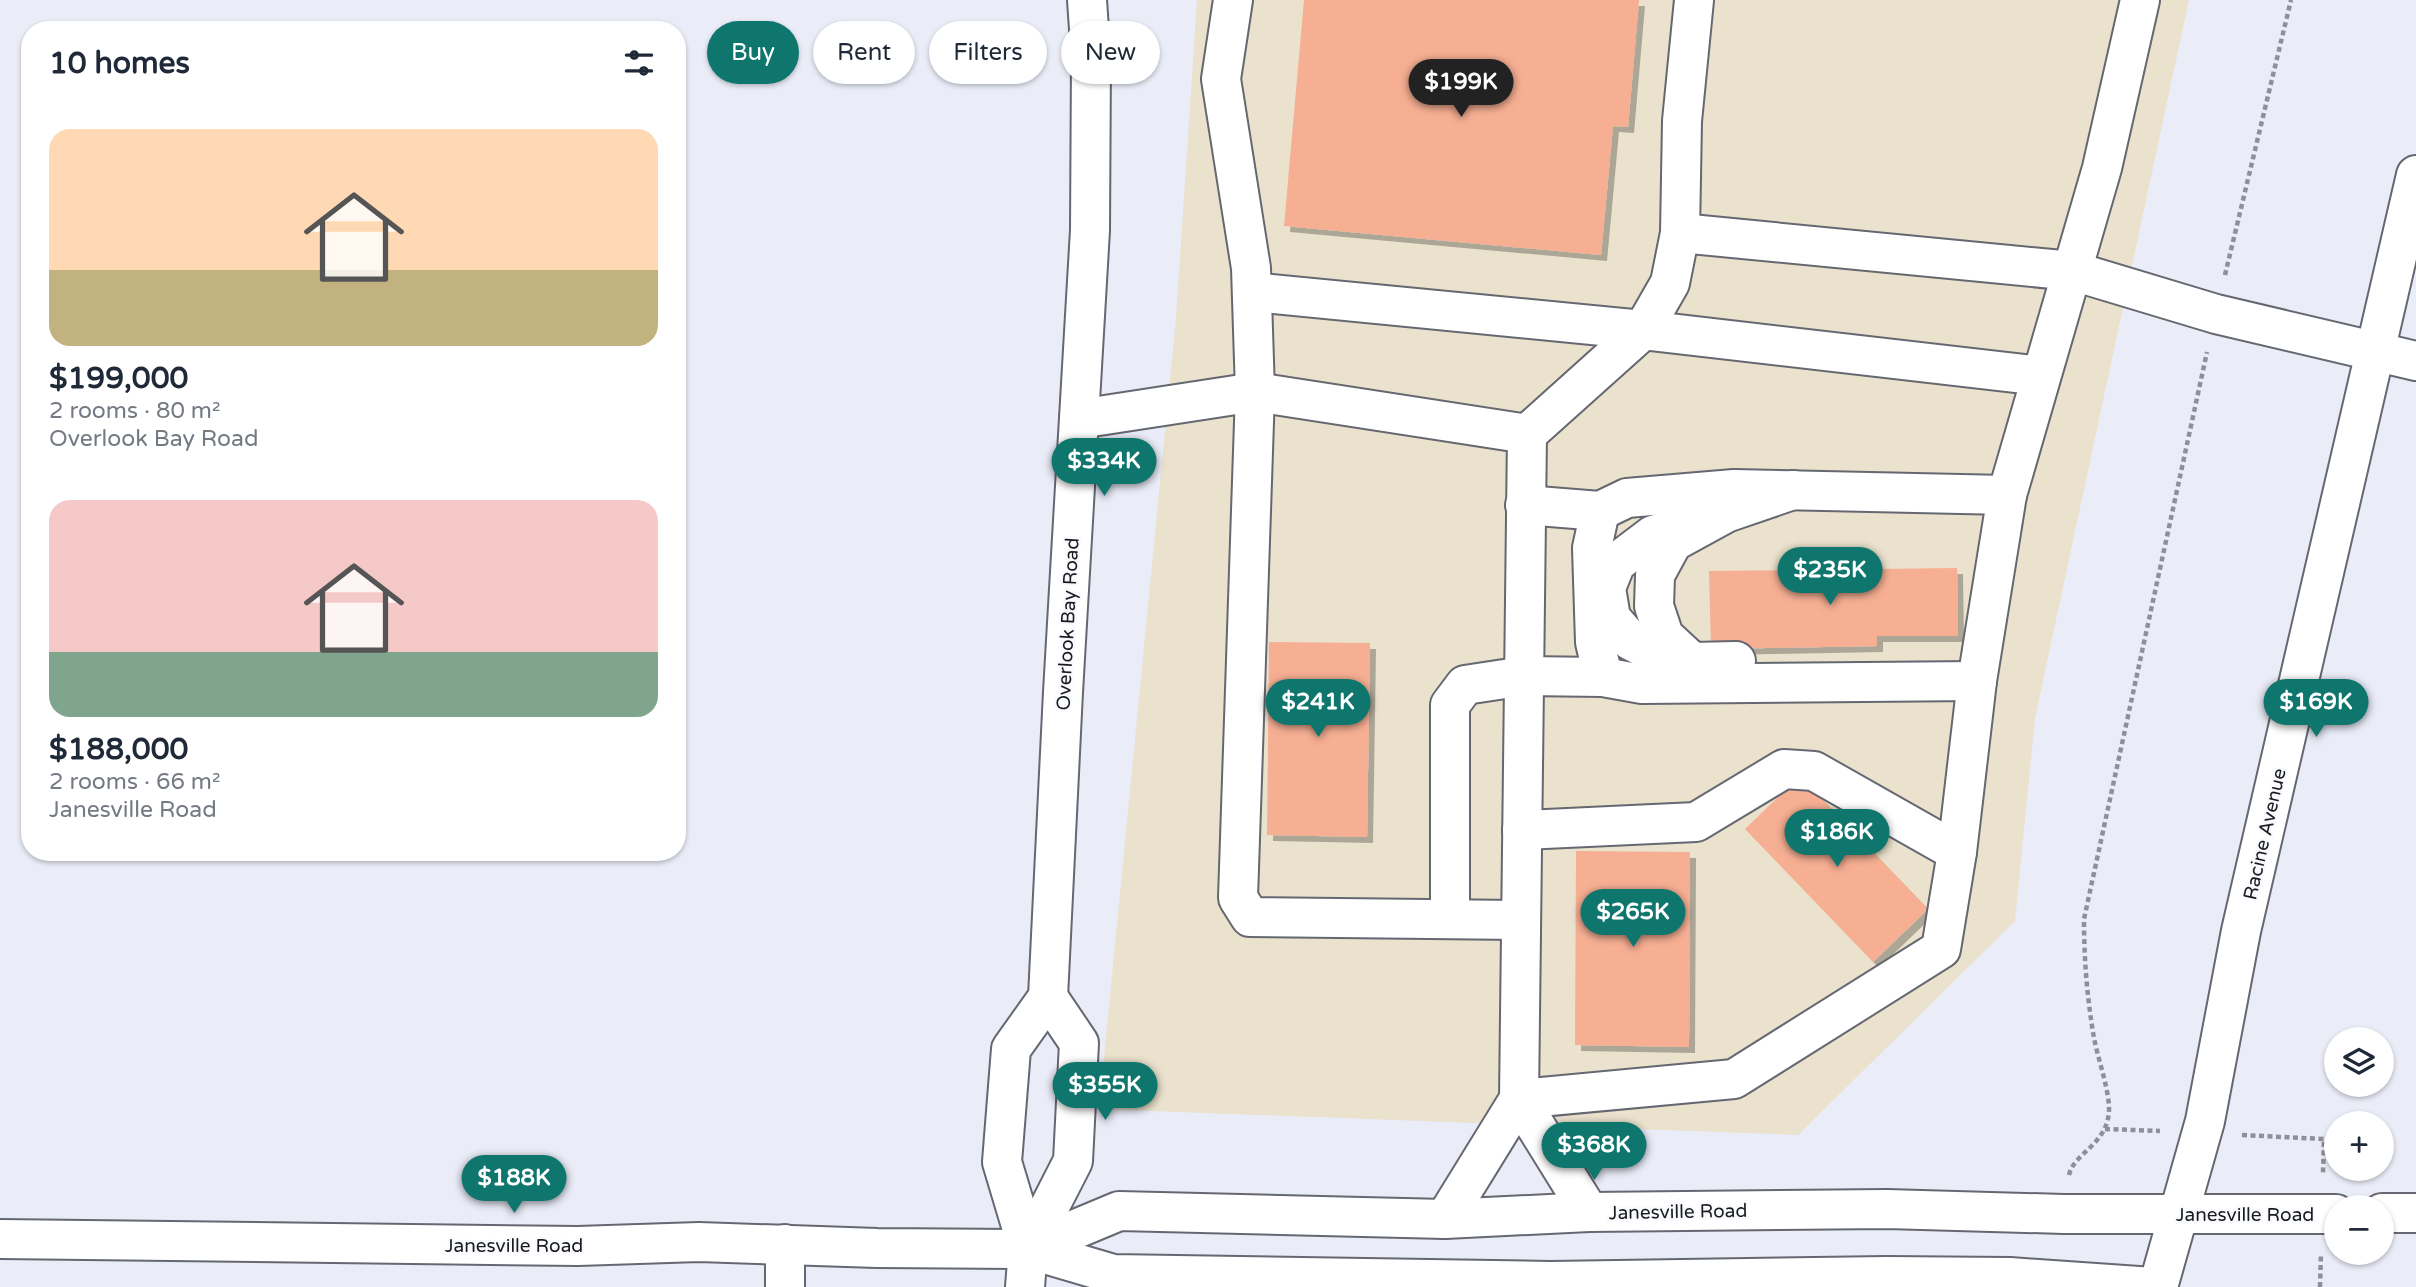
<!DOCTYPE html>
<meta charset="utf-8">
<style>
:root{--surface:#fff;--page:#f2f2f3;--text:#1f2937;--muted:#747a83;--accent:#0f766e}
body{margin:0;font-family:"Varela Round",sans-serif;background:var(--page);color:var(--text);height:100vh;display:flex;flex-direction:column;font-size:26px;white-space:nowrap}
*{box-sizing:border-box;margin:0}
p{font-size:23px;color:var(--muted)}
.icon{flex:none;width:38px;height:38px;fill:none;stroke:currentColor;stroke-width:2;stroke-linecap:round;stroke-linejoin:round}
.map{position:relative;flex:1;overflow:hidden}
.sheet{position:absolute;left:21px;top:21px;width:665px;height:840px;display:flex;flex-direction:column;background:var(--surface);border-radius:28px;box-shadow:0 2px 5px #0004}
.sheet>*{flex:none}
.hud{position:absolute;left:707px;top:21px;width:665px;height:63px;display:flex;gap:14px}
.buttons{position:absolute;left:2324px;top:1027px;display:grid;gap:14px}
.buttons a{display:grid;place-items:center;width:70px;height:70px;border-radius:50%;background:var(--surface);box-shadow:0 2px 5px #0004;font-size:35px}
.price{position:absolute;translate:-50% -60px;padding:0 16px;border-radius:24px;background:var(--accent);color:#fff;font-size:23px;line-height:46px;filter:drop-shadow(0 2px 4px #0008)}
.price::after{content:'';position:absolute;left:50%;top:42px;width:21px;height:16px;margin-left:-10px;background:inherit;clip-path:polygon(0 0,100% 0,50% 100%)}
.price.selected{background:#222;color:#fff}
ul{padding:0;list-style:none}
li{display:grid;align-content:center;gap:14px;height:371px;padding:0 28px}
li span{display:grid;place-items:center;height:217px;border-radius:21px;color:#555}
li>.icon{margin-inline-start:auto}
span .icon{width:126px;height:126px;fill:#fffc;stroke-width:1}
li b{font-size:30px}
h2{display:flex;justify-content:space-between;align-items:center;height:84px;padding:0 28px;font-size:30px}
.chip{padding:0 24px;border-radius:32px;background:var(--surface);box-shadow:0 2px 5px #0004;font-size:24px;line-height:63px}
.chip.selected{background:var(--accent);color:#fff}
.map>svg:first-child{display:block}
</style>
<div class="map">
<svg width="2416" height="1287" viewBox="0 0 2416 1287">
<defs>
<filter id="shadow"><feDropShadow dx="6" dy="6" stdDeviation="0" flood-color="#0004"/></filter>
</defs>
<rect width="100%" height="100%" fill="#eaecf8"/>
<path fill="#eae2cd" d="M1197,0H2189L2035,718L2015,921L1798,1135L1099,1109L1176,318Z"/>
<g fill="#f7af93" filter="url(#shadow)">
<path d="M1304,0H1639L1628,127L1613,126L1601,255L1284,226Z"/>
<path d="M1957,568L1958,636H1877V646L1711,649L1709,571Z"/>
<path d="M1269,642L1370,643L1367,837L1267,835Z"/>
<path d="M1800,776L1928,909L1873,962L1745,829Z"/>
<path d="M1576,851L1690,852L1689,1047L1575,1045Z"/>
</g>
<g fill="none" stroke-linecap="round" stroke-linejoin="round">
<defs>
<g id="minor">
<path d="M1233,0L1221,79L1251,268L1255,392L1238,898L1250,917L1520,920"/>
<path d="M1680,233L2073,271L2216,314L2416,361"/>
<path d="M1252,292L1643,330L2041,376"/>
<path d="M1079,419L1255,392L1527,434"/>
<path d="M1525,505L1600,511L1627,498L1734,489L2007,495"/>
<path d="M1600,511L1592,548L1595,642L1603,677"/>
<path d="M1687,661L1658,655L1631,641L1611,618L1606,588L1616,563L1653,535L1687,525"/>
<path d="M1736,661L1692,662L1664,636L1654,606L1655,575L1673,542L1726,513L1793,490"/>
<path d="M1957,852L1977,681L2007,495L2102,168L2140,0"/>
<path d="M1450,919V705L1465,685L1524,676L1603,677L1642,684L1977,681"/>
<path d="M1519,1099L1734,1079L1941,949L1957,852L1814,771L1784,769L1696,822L1522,830"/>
<path d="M1519,1099L1589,1212"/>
<path d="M1445,1219L1519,1099L1527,434L1643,330L1670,283L1680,233L1682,121L1694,0"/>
<path d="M785,1244V1287"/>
<path d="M1028,1249L1073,1161L1079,1043L1048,997"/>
<path d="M1025,1287L1028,1249L1002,1162L1011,1049L1048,997L1063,692L1090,230L1091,58L1087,0"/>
</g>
<g id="major">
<path d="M2382,1213H2416"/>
<path d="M0,1239L578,1246L699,1242L877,1248L1028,1249L1113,1274L1551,1281L1886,1276L2010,1277L2153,1287"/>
<path d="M1028,1249L1119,1211L1445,1219L1589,1212L1887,1209L2064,1214H2336"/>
<path d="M2158,1287L2205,1121L2241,931L2416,175"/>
</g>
</defs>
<use href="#minor" stroke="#656771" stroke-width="42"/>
<use href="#major" stroke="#656771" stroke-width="42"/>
<g stroke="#8e9099" stroke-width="4.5" stroke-dasharray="5 3.5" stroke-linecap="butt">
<path d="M2225,275L2291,0"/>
<path d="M2105,1129L2160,1131"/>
<path d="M2242,1135L2324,1139L2323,1174"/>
<path d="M2069,1175C2074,1152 2110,1144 2109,1107C2108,1086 2098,1059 2094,1038C2087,998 2084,959 2084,919L2207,352"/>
<path d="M2320,1287L2321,1253"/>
</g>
<use href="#minor" stroke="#fff" stroke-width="38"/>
<use href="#major" stroke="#fff" stroke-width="38"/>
</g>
<g text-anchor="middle" stroke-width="5" stroke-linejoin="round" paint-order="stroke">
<g font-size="19" fill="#1a1b1f" stroke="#f9fafe">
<text transform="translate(1067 624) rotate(-87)" y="7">Overlook Bay Road</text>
<text transform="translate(2264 834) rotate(-77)" y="7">Racine Avenue</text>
<text transform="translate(1678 1211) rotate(-1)" y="7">Janesville Road</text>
<text x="2245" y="1221">Janesville Road</text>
<text x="514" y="1252">Janesville Road</text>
</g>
</g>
</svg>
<div class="buttons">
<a><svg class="icon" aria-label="layers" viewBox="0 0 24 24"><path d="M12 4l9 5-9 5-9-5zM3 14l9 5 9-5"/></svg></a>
<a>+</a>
<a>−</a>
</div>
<b class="price selected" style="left:1461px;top:119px">$199K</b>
<b class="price" style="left:1104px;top:498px">$334K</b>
<b class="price" style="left:1830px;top:607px">$235K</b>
<b class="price" style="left:1318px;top:739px">$241K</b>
<b class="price" style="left:2316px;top:739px">$169K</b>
<b class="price" style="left:1837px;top:869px">$186K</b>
<b class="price" style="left:1633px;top:949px">$265K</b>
<b class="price" style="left:1105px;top:1122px">$355K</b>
<b class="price" style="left:1594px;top:1182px">$368K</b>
<b class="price" style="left:514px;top:1215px">$188K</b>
<div class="hud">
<a class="chip selected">Buy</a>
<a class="chip">Rent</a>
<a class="chip">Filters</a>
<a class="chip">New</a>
</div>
<section class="sheet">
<h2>10 homes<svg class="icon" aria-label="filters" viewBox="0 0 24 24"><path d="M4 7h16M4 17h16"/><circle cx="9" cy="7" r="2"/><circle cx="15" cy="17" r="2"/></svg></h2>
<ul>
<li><span style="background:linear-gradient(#ffd9b3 65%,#c2b280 0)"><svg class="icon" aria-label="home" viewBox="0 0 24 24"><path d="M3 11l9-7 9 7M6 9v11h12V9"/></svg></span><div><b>$199,000</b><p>2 rooms · 80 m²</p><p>Overlook Bay Road</p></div></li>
<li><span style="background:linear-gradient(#f6c9c9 70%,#7fa58c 0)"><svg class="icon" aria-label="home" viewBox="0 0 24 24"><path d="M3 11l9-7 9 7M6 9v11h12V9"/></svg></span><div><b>$188,000</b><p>2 rooms · 66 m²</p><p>Janesville Road</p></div></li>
</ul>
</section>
</div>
